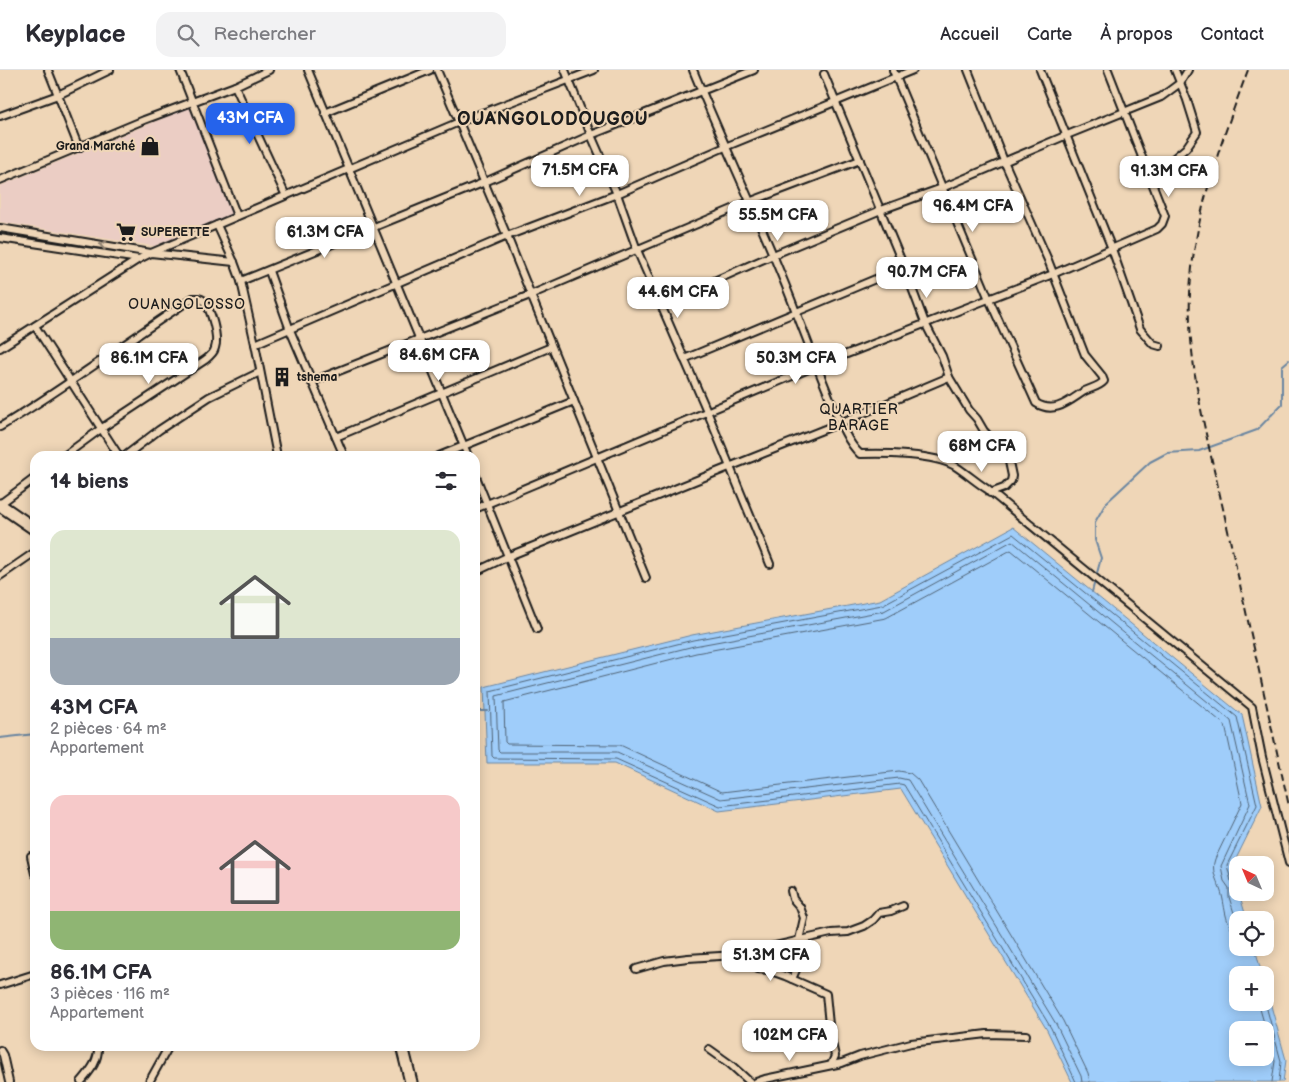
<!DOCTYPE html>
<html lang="fr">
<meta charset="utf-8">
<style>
:root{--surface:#fff;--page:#f2f2f3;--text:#2b2b33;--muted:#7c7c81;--line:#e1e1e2;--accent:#2563eb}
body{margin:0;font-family:"Balsamiq Sans",sans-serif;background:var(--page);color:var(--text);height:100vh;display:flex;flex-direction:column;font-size:19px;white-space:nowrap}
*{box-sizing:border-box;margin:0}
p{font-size:16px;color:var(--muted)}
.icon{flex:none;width:28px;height:28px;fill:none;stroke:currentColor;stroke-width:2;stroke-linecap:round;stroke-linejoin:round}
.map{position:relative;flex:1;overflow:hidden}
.drawer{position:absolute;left:30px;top:381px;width:450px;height:600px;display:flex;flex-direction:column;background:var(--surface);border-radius:15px;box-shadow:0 2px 12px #0003}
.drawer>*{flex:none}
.needle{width:32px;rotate:316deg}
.tools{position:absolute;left:1229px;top:786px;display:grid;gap:10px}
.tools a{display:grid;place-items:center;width:45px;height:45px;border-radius:10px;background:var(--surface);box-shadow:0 2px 12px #0003;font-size:25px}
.price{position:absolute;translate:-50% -42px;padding:0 11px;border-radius:10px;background:#fff;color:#222;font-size:16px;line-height:32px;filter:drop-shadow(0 1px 2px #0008)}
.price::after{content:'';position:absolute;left:50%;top:30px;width:15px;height:11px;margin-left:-8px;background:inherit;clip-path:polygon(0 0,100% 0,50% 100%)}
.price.selected{background:var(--accent);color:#fff}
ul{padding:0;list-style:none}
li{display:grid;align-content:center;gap:10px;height:265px;padding:0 20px}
li span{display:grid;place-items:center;height:155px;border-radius:15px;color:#555}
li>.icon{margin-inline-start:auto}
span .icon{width:90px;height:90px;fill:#fffc;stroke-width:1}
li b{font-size:21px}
h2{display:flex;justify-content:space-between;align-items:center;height:60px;padding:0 20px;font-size:21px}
header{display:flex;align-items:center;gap:30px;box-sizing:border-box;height:70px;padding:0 25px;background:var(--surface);border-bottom:1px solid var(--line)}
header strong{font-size:24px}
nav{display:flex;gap:28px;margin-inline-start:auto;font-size:18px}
.search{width:350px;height:45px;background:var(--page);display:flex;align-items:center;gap:12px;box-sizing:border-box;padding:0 18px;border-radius:15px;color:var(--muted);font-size:19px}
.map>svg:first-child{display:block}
</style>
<header>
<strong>Keyplace</strong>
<div class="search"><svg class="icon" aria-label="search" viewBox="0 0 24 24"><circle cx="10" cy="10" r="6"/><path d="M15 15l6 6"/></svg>Rechercher</div>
<nav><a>Accueil</a><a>Carte</a><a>À propos</a><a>Contact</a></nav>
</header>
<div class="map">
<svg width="1289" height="1012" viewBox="0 0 1289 1012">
<rect width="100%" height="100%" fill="#efd6b7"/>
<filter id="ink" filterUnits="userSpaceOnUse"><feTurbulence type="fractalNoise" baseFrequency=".02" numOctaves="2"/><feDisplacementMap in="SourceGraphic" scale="10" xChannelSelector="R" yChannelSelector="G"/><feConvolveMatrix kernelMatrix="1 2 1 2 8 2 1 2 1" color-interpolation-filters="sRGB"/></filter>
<g filter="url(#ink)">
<path fill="#ebcdc4" d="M190,37L232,145L154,176L0,152V116Z"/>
<path fill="#9fcdfa" stroke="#6b86a1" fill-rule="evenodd" d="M1013,457L1242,645L1262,736L1232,797L1238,822L1239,823L1247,850H1238V878H1255L1262,905H1238V932H1265V914L1286,990L1283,1012H1072L1047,960L901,719L719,741L615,693H487L484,617L692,565L880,530ZM1238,960H1265V988H1238Z"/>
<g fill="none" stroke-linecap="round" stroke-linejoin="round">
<g stroke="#506375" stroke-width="1">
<path d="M1258,932L1275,991L1272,1012"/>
<path d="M1265,932L1281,991L1279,1012"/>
<path d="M1076,1012L1051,958L904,715L900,714L720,736L616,689L494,688L492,686L490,621L693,570L882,535L1013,464L1237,647L1257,735L1227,795L1231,811L1238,814"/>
<path d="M1082,1012L1081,1006L1056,954L908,710L899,708L721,729L617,682H500L498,680L496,626L694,576L884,541L1012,471L1231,651L1250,734L1221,796L1224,811L1229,818V827L1238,856"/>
<path d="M1090,1012L1088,1003L1063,951L918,710L910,703L899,701L722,722L620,675L507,674L505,672L504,632L696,583L886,548L1011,480L1225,655L1242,733L1215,789C1211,800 1216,809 1220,819C1226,834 1223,855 1238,866"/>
</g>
<g stroke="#6b86a1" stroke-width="2">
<path d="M1092,522L1101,488L1095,470V452L1106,433L1150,392L1167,383L1199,381L1257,360L1282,334V296L1289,290"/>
<path d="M475,641H488"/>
<path d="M0,668L35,664"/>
</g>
<defs>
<g id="street">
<path d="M48,0L79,78"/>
<path d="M180,0L237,146"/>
<path d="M308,0L468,386"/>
<path d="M437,0L507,166L646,508"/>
<path d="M565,0L591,65L617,124L637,180L707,341L770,494"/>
<path d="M693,0C726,81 765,160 796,242C809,274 820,306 834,338C840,353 848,373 860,384C885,383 934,384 955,396C966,403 976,412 987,419L1252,637L1262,687L1289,793"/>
<path d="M893,0L989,229L1036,333C1054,345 1069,331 1083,322C1090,318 1099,317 1104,311L1102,306L1085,285L1048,190L1004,91L968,0"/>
<path d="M1040,0L1112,179L1140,259L1153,274L1160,276"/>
<path d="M824,4L904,197L925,253L942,286L949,307L969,340L977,349L984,361L1008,387L1012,406L1011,411L1004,418L990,423"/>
<path d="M235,16L286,126"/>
<path d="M325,43L430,0"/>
<path d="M0,46L58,25L110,0"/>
<path d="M1151,107L1186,78L1197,62L1187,30L1175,0"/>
<path d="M0,110L144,50L235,16L269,0"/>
<path d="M217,155L234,192L241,211L255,274L277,386"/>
<path d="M0,158L151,183L234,192"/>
<path d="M0,168L139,189"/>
<path d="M269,201L290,260L344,386"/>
<path d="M241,211L485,112L591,65L754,0"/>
<path d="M660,235L773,185L881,140L942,118L1067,65L1161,27L1180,13L1188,0"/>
<path d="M35,256L119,386"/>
<path d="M255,274L507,166L617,124L725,77L913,0"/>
<path d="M0,278L139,189L151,183L459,52L594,0"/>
<path d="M684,289L904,197"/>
<path d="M311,312L530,225L749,132L860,90"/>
<path d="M0,357C67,317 128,270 193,228C197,228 201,227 204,231C211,240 219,267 215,278C214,283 209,287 205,290L102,358L64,386"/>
<path d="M336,367L551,277"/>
<path d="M125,386L159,360L209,327L260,302"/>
<path d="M439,386L574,331"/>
<path d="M475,404L537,559"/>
<path d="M0,434L35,408"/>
<path d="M475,439L816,296L1053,204L1157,159L1162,154L1165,146L1108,0"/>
<path d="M475,502L509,486L729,397L840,353L949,307"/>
<path d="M0,506L35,482"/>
<path d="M31,786L35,804"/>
<path d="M791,821L793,829L800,837L804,848L799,870L802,878L799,893L792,909"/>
<path d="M736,885L747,894L758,899L768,900L785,906L826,924L830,965L835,986L831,995"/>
<path d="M636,899L664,891L688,888L736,885L831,863L848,862L864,856L873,850L879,843L891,841L903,836"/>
<path d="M0,915L35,904"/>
<path d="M709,979L730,994L750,1012"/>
<path d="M0,980L3,985L9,1012"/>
<path d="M81,1012C90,1001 99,991 98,976"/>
<path d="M149,1012L169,976"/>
<path d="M756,1012L765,1009L842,993L860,986L911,973L987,964L1026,965"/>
</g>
<g id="highway">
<path d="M0,435L35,459"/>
<path d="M402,976L411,1012"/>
</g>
</defs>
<use href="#street" stroke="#1c1c1c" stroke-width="10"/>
<use href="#highway" stroke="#1c1c1c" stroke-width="15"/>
<use href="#street" stroke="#efd6b7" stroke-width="6"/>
<use href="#highway" stroke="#efd6b7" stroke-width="11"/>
<path stroke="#1c1c1c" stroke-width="2" stroke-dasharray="8 4" stroke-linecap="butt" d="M1248,0C1223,67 1197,136 1191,208C1184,287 1207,366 1224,443C1246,541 1267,638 1289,736"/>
</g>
<defs><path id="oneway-chevron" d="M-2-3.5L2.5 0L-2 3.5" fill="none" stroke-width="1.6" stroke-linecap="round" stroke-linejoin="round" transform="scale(1.25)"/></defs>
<use stroke="#908271" href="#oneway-chevron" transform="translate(103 175) rotate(-170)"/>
</g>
<defs>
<symbol id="shop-bare" viewBox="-9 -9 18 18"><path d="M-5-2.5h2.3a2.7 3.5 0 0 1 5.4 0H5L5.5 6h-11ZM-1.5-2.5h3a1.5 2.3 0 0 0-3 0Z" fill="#1c1c1c" stroke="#efd6b7" stroke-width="2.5" paint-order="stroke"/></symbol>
<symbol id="supermarket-bare" viewBox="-9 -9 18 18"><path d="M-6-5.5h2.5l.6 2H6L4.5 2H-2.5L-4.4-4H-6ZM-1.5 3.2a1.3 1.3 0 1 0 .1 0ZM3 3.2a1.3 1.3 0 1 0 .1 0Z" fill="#1c1c1c" stroke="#efd6b7" stroke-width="2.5" paint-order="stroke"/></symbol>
<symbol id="building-bare" viewBox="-9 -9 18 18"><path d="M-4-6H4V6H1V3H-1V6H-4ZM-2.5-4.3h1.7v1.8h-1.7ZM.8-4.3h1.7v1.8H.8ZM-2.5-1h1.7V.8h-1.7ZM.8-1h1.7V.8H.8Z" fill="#1c1c1c" stroke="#efd6b7" stroke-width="2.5" paint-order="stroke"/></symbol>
</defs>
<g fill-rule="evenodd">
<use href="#shop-bare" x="136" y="62" width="28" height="28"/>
<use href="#supermarket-bare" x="112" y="148" width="28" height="28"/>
<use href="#building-bare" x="268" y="293" width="28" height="28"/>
</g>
<g text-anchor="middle" stroke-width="4" stroke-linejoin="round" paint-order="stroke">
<g font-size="12" font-weight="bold" fill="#1c1c1c" stroke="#efd6b7" text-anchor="start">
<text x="135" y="80" text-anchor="end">Grand Marché</text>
<text x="141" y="166">SUPERETTE</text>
<text x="297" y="311">tshema</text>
</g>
<g font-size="14" letter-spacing="1" fill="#1c1c1c" stroke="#efd6b7">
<text x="187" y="239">OUANGOLOSSO</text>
<text x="859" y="344">QUARTIER<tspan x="859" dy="16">BARAGE</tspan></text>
</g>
<g font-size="18" font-weight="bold" letter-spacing="1" fill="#1c1c1c" stroke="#efd6b7">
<text x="553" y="55">OUANGOLODOUGOU</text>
</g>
</g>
</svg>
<div class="tools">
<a><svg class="needle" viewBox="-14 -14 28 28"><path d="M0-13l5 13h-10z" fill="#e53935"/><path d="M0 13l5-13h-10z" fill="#7c7c81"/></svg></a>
<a><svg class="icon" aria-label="locate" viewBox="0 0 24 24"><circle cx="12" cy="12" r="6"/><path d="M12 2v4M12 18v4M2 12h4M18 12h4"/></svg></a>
<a>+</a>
<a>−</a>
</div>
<b class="price selected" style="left:250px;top:75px">43M CFA</b>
<b class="price" style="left:580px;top:127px">71.5M CFA</b>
<b class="price" style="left:1169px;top:128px">91.3M CFA</b>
<b class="price" style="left:973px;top:163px">96.4M CFA</b>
<b class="price" style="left:778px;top:172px">55.5M CFA</b>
<b class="price" style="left:325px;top:189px">61.3M CFA</b>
<b class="price" style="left:927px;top:229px">90.7M CFA</b>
<b class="price" style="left:678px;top:249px">44.6M CFA</b>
<b class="price" style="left:439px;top:312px">84.6M CFA</b>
<b class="price" style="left:149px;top:315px">86.1M CFA</b>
<b class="price" style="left:796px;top:315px">50.3M CFA</b>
<b class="price" style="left:982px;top:403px">68M CFA</b>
<b class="price" style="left:771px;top:912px">51.3M CFA</b>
<b class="price" style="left:790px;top:992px">102M CFA</b>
<section class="drawer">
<h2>14 biens<svg class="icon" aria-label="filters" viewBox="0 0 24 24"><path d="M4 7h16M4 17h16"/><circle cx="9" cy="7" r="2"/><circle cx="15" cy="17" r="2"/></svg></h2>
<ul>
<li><span style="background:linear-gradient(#dfe7d0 70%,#9aa5b1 0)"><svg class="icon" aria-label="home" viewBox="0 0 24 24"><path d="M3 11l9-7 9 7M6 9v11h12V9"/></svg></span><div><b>43M CFA</b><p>2 pièces · 64 m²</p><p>Appartement</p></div></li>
<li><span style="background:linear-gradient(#f6c9c9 75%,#8fb573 0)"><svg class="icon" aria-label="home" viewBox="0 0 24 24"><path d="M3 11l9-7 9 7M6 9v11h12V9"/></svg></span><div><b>86.1M CFA</b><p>3 pièces · 116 m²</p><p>Appartement</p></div></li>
</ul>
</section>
</div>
